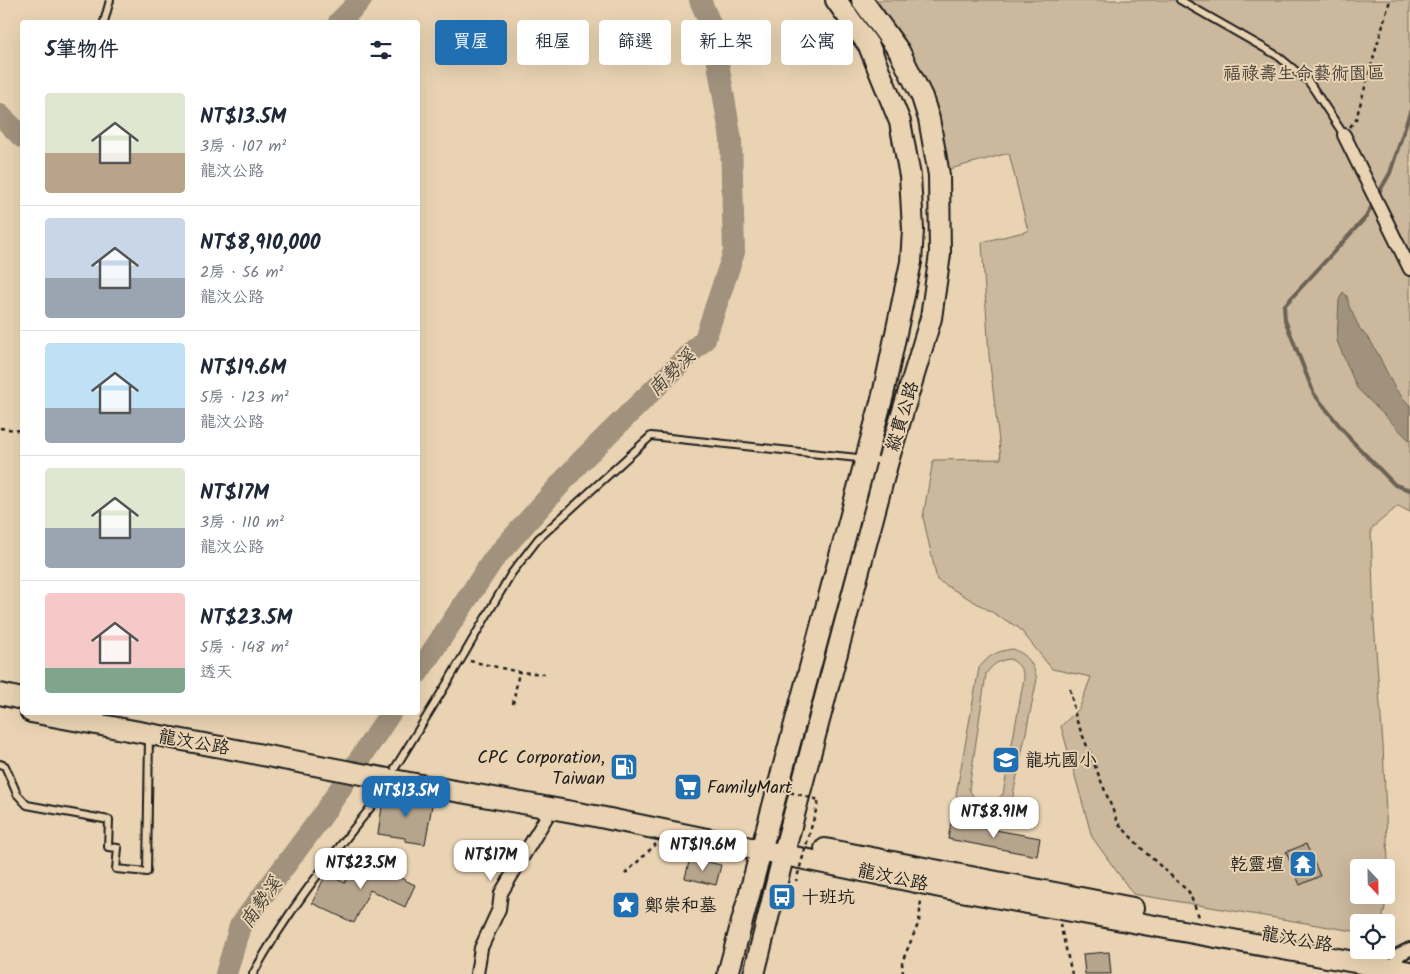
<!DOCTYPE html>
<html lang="zh-TW">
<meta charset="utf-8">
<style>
:root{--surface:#fff;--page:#f2f2f3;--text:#1f2937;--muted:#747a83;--line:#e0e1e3;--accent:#1f6fb2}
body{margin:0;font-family:Kalam,"LXGW WenKai TC",sans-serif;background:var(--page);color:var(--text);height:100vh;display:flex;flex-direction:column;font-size:19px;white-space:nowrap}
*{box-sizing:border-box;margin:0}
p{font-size:16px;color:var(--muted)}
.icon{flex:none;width:28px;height:28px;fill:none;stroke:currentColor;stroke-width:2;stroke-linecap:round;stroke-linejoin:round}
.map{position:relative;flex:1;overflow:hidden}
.panel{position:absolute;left:20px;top:20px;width:400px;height:695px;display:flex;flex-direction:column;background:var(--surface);border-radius:5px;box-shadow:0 5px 20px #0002}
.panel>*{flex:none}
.hud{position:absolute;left:435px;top:20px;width:475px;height:45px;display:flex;gap:10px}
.needle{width:32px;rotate:158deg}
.buttons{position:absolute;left:1350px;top:859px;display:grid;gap:10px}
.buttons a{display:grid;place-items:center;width:45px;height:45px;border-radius:5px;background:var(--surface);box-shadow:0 5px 20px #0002;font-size:25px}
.price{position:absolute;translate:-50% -42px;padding:0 11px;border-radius:10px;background:#fff;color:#222;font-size:16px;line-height:32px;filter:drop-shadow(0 1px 2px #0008)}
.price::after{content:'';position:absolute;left:50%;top:30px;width:15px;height:11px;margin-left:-8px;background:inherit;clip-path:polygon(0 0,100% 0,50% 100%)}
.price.active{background:var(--accent);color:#fff}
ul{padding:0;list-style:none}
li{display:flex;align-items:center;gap:15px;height:125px;padding:0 25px}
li+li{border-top:1px solid var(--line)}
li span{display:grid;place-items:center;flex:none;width:140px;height:100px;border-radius:5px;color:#555}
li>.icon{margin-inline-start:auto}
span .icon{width:60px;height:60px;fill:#fffc;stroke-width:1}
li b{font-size:21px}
h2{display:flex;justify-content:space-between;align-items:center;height:60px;padding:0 25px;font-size:21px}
.tag{padding:0 18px;border-radius:5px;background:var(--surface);box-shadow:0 5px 20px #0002;font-size:18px;line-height:45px}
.tag.active{background:var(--accent);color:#fff}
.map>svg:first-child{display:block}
</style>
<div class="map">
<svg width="1410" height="974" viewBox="0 0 1410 974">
<rect width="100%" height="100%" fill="#e9d3b2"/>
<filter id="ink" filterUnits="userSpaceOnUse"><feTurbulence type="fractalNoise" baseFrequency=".02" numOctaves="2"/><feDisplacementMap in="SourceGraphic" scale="10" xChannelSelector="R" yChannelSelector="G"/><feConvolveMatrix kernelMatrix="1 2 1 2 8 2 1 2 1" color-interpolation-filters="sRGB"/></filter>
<g filter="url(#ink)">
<g fill="#cbb89d" stroke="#746a5c" fill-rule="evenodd">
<path d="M863,0H1410V512L1398,506L1371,529L1374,622L1383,745L1389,886L1382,922H1359V932L1133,894L1092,837L1061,726L1079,709L1091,677L1052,669L1019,628L937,580L923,517L933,460L1001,459L989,355L982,242L1028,231L1009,153L939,172L909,75ZM1359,868H1386V895H1359Z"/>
<path d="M1013,649C1029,655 1033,664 1037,679L1011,805C991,829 969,821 956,795L979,668C989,655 997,651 1013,649ZM1010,659C1018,663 1023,669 1024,678L1003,794C989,808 978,807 969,789L986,674C992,665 999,660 1010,659Z"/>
</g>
<path fill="#a1927d" stroke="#6c6356" d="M1343,292L1347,296L1349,306L1360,329L1370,340L1379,356L1394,387L1410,406V441L1357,388L1337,341L1339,300Z"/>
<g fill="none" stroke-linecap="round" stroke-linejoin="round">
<g stroke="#6c6356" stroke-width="4">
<path d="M1377,196L1390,173L1410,112"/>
<path d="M1374,202L1366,217L1284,306L1285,320L1314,394L1351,440L1395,485L1410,490"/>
</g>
<g stroke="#a1927d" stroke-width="22">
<path d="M339,22L361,0"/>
<path d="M0,115L22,137"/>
<path d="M418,673L493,560L581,461L705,339L734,252L731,139L712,28L700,0"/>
<path d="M226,974L240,926L322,816L391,712"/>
</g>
</g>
<g fill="#b6a58d" stroke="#1c1c1c">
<path d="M388,794L433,800L425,844L405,841V838L378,834L383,800Z"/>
<path d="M951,822L1040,838L1037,856L948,839Z"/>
<path d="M1306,844L1320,876L1300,885L1286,852Z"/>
<path d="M357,857L415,885L405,907L370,890L354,923L312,903L326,874L345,883Z"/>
<path d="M690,858L721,865L716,885L685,878Z"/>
<path d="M1109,952L1111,974H1085L1083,954Z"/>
</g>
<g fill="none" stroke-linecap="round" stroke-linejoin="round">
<defs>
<g id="service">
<path d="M1180,0L1278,56L1309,82L1344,135"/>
<path d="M104,22L110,0"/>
<path d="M0,764L5,766L17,794L27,805L109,820L108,847L118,848L116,869L147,872L149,735"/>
<path d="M395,768L449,680L511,574L538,539L651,436L886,461"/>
<path d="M253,974C290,905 342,844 390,783"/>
</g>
<g id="minor">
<path d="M1344,135L1410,269"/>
<path d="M1395,968L1398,955L1410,949"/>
<path d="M477,974L481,948L499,909L501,893L552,808"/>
</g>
<g id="primary">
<path d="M0,694L22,699"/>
<path d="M31,712L226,748L393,780L595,816L950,889L1410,972"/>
<path d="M825,849L1133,908"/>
<path d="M728,974L883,395L911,262L913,230L910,176L900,122L869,46L836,0"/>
<path d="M754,974L787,841L888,461L931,318L940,254L939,175L929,119L922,97L899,51L862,0"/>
</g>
</defs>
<use href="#service" stroke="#1c1c1c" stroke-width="10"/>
<use href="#minor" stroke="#1c1c1c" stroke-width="16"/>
<use href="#primary" stroke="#1c1c1c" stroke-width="24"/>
<g stroke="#1c1c1c" stroke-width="2.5" stroke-dasharray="4 4" stroke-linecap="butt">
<path d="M1350,127L1356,119L1390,0"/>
<path d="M0,428L22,431"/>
<path d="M470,661L519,672L545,674"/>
<path d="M1070,689L1076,719L1118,823L1145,852L1189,892L1200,919"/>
<path d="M513,704L519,672"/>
<path d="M625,874L656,844"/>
<path d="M1060,924L1072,974"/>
<path d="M903,974L902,962L919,922L921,899"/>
</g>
<use href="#service" stroke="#e9d3b2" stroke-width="6"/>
<use href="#minor" stroke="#e9d3b2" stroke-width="12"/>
<use href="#primary" stroke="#e9d3b2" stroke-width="20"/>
<path stroke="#1c1c1c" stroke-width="2.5" stroke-dasharray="4 4" stroke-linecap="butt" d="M767,786L819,800L796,881"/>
</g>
</g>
<defs>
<symbol id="school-square" viewBox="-11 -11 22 22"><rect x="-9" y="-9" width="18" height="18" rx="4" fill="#1f6fb2" stroke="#e9d3b2"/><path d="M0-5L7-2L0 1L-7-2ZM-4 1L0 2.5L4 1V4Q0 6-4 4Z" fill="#fff"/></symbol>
<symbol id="fuel-square" viewBox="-11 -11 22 22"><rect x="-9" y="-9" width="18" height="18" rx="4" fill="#1f6fb2" stroke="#e9d3b2"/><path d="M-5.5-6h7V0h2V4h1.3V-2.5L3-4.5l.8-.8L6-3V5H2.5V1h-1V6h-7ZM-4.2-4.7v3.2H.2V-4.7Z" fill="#fff"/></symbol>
<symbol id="supermarket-square" viewBox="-11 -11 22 22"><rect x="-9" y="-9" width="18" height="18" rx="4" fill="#1f6fb2" stroke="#e9d3b2"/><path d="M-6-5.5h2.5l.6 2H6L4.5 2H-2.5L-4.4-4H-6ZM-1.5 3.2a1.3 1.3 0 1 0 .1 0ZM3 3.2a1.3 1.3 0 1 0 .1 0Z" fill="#fff"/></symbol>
<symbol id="temple-square" viewBox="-11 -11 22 22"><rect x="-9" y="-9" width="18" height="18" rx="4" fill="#1f6fb2" stroke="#e9d3b2"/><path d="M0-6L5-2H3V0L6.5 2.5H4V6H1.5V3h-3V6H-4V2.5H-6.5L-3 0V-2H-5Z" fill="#fff"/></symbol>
<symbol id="bus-square" viewBox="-11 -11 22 22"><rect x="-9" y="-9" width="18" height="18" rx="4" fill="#1f6fb2" stroke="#e9d3b2"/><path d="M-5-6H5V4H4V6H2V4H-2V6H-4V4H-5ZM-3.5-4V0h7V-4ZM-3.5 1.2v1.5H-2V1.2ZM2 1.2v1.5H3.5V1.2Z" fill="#fff"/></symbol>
<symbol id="sight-square" viewBox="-11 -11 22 22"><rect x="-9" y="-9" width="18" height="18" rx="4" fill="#1f6fb2" stroke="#e9d3b2"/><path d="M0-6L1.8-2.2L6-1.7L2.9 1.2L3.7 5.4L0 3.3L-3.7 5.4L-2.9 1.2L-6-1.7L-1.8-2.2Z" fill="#fff"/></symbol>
</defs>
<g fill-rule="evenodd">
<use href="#school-square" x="990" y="744" width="32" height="32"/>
<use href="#fuel-square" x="608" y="751" width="32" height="32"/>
<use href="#supermarket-square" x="672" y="771" width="32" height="32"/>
<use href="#temple-square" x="1287" y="848" width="32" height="32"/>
<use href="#bus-square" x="766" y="881" width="32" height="32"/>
<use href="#sight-square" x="610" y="889" width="32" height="32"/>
</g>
<g text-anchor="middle" stroke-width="4" stroke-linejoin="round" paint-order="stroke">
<g font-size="18" fill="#48433c" stroke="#e9d3b2">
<text x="1304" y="79">福祿壽生命藝術園區</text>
</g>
<g font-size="18" fill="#1c1c1c" stroke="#e9d3b2">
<text transform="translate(902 416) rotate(-73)" y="6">縱貫公路</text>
<text transform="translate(194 742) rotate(10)" y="6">龍汶公路</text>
<text transform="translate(893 877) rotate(12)" y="6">龍汶公路</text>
<text transform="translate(1297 939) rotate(10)" y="6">龍汶公路</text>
</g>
<g font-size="18" fill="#1c1c1c" stroke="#e9d3b2" text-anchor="start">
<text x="605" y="763" text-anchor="end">CPC Corporation,<tspan x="605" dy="21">Taiwan</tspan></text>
<text x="1025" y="766">龍坑國小</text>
<text x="707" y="793">FamilyMart</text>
<text x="1284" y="870" text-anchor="end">乾靈壇</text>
<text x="801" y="903">十班坑</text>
<text x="645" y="911">鄭崇和墓</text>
</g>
<g font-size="19" font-style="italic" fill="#443f39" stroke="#e9d3b2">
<text transform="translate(671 372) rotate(-45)" y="7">南勢溪</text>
<text transform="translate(260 902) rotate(-55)" y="7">南勢溪</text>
</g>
</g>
</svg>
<div class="buttons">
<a><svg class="needle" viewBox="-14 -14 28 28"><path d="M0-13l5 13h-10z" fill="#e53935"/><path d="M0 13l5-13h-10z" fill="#747a83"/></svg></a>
<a><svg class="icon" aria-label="locate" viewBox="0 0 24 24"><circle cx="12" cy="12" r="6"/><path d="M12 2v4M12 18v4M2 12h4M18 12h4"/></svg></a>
</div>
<b class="price active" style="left:406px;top:818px">NT$13.5M</b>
<b class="price" style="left:994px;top:839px">NT$8.91M</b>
<b class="price" style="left:703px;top:872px">NT$19.6M</b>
<b class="price" style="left:491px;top:882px">NT$17M</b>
<b class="price" style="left:361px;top:890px">NT$23.5M</b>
<div class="hud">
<a class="tag active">買屋</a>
<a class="tag">租屋</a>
<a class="tag">篩選</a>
<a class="tag">新上架</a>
<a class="tag">公寓</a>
</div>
<section class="panel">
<h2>5筆物件<svg class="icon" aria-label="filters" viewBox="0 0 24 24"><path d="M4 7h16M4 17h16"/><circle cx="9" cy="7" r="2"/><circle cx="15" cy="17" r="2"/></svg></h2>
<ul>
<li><span style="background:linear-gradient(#dfe7d0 60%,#b9a48a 0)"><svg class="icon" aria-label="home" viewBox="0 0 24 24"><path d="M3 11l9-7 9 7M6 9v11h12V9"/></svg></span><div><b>NT$13.5M</b><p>3房 · 107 m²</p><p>龍汶公路</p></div></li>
<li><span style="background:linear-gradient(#c9d6e8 60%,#9aa5b1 0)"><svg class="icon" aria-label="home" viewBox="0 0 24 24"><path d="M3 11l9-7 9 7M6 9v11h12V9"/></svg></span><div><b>NT$8,910,000</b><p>2房 · 56 m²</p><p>龍汶公路</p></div></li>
<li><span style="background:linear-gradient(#bfe0f5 65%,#9aa5b1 0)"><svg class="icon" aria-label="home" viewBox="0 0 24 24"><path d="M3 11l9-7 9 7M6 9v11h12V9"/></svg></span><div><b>NT$19.6M</b><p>5房 · 123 m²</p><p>龍汶公路</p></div></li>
<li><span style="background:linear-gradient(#dfe7d0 60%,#9aa5b1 0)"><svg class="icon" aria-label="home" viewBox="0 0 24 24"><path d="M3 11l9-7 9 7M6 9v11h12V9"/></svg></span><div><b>NT$17M</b><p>3房 · 110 m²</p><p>龍汶公路</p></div></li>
<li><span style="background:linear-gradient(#f6c9c9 75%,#7fa58c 0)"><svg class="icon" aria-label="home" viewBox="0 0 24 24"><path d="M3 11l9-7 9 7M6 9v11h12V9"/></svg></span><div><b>NT$23.5M</b><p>5房 · 148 m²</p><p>透天</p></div></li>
</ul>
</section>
</div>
